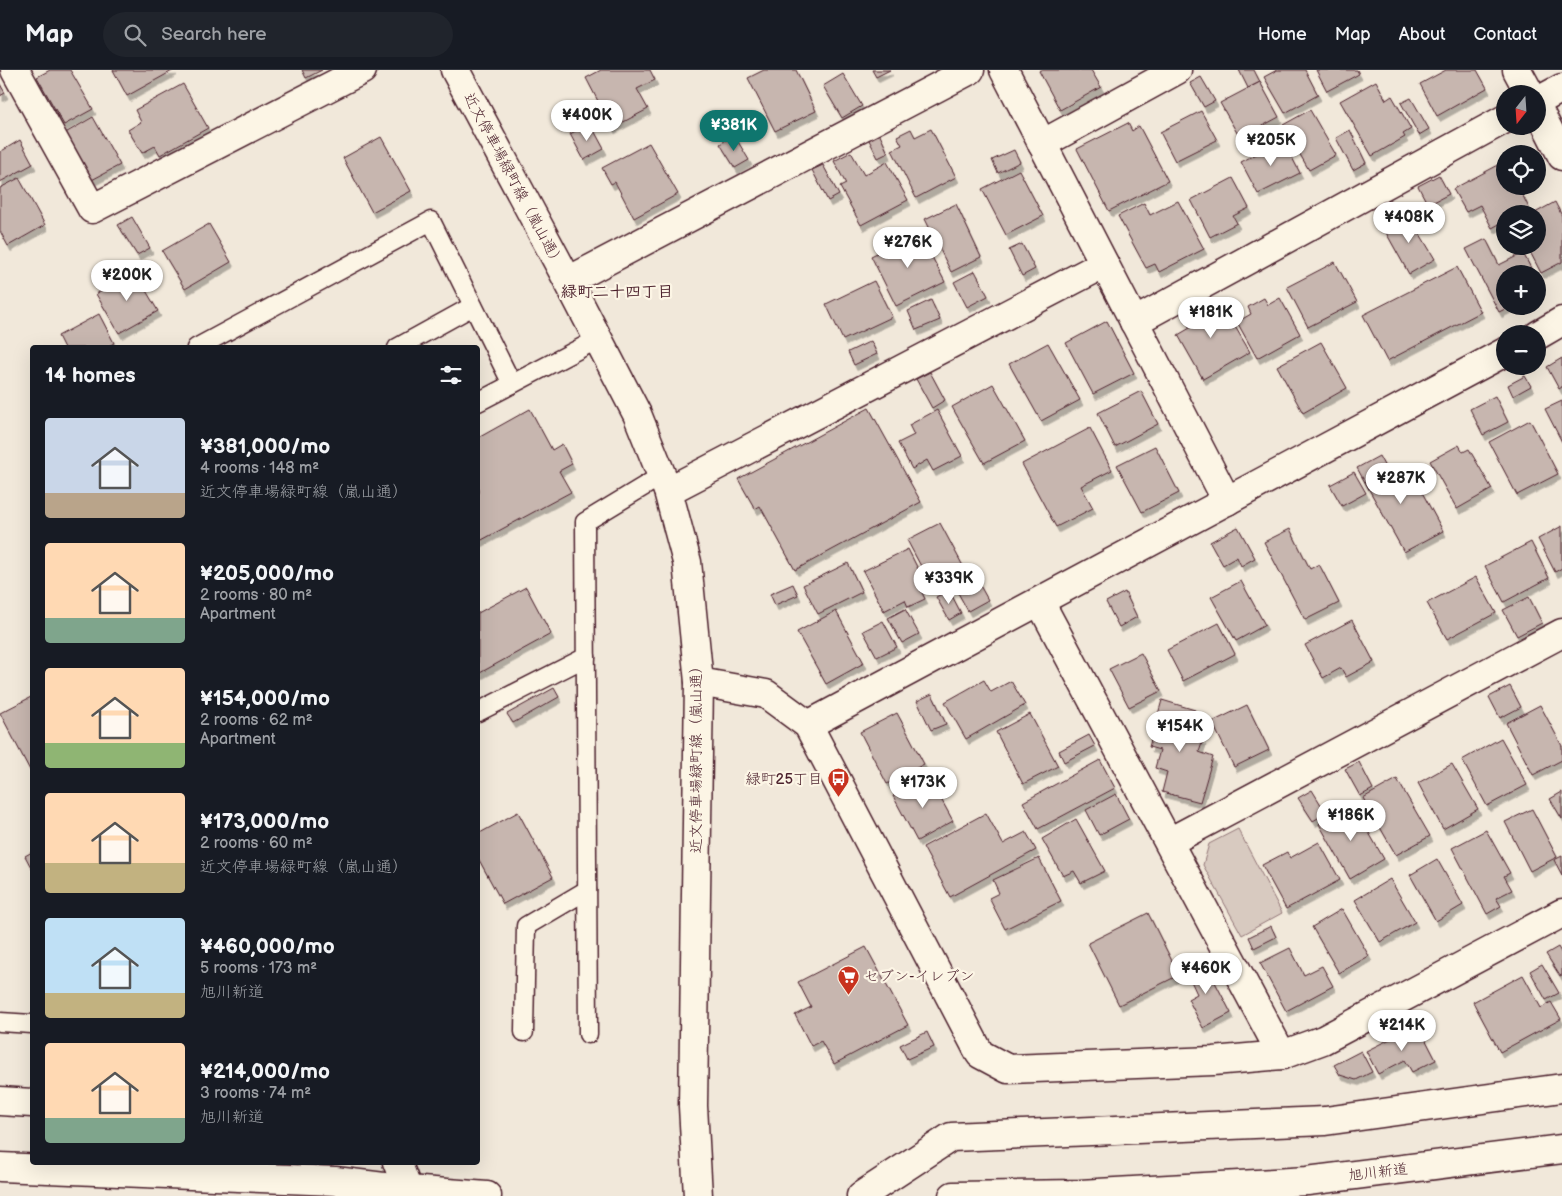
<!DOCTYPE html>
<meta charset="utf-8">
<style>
:root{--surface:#171b24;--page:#20242c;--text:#f1f3f6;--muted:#9ea1a6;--line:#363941;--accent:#0f766e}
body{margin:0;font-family:"Balsamiq Sans","Klee One",sans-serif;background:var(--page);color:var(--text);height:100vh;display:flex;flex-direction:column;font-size:19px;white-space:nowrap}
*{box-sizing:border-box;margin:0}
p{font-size:16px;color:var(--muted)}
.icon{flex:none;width:28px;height:28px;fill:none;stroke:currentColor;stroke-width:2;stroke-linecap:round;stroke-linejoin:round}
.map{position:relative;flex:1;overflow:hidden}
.sheet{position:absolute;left:30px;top:275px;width:450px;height:820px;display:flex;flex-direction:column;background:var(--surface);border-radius:5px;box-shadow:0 5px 20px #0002}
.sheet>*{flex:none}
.needle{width:32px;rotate:197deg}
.controls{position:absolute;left:1496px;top:15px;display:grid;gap:10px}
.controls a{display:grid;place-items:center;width:50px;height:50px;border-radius:50%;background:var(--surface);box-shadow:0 5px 20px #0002;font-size:25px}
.price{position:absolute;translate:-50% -42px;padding:0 11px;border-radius:18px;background:#fff;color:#222;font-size:16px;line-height:32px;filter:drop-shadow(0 1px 2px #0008)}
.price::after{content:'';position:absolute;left:50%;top:30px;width:15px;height:11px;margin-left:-8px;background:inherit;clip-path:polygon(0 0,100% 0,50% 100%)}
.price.on{background:var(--accent);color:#fff}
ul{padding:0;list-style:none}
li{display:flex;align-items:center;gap:15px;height:125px;padding:0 15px}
li span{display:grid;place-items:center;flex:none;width:140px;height:100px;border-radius:5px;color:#555}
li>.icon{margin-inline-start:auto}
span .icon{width:60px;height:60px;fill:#fffc;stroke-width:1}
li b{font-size:21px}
h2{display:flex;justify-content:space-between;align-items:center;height:60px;padding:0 15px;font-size:21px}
header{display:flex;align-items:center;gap:30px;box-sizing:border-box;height:70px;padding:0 25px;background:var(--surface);border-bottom:1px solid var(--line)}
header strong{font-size:24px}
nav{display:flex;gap:28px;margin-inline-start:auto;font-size:18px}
.search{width:350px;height:45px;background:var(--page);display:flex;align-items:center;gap:12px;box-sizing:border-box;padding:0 18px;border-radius:28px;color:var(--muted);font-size:19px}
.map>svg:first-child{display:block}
</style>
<header>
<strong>Map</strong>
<div class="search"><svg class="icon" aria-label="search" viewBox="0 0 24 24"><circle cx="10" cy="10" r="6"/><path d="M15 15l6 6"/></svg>Search here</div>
<nav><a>Home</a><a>Map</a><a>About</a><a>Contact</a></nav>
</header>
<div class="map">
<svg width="1562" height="1126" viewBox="0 0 1562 1126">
<defs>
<filter id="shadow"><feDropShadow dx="3" dy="5.5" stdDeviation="0" flood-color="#0004"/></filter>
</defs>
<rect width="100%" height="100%" fill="#f1e8da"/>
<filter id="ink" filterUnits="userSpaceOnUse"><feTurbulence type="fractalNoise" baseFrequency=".02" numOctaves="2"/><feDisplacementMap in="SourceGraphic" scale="10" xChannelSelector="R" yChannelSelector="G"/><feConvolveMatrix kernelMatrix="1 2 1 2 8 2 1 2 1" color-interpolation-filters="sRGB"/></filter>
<g filter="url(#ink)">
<path fill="#d8cac0" stroke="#917476" d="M1238,759L1282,843L1242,865L1203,795L1209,774Z"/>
<g fill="#c7b6af" stroke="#4a1f2b" filter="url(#shadow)">
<path d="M50,0H70L93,39L64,55L37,7Z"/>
<path d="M113,0H174L127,26Z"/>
<path d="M302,0H322L306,8Z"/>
<path d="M601,0H650L655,10L637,19L648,39L612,58L586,8Z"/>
<path d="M764,0H796L816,41L775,61L748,8Z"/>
<path d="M872,0H890L876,7Z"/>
<path d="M1041,0H1091L1101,17L1060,40L1039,1Z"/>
<path d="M1239,0H1254L1260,12L1248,18Z"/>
<path d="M1277,0H1305L1318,25L1285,43L1264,7Z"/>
<path d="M1316,0H1357L1359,4L1327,21Z"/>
<path d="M1446,0H1477L1487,18L1437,46L1420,14Z"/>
<path d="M843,4L862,36L842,48L823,16Z"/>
<path d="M1201,7L1215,31L1204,37L1190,13Z"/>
<path d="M1376,11L1386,30L1392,26L1411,59L1403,64L1405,67L1372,86L1340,31Z"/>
<path d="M1260,12L1279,47L1240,68L1220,33Z"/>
<path d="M0,14L5,23L0,26Z"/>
<path d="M183,14L208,58L160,85L155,76L142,83L128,60L141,52L135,40Z"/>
<path d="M1411,28L1429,59L1419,65L1401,33Z"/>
<path d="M1310,40L1336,85L1309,100L1283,55Z"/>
<path d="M1201,41L1217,70L1175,91L1160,62Z"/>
<path d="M93,47L120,95L88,112L62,65Z"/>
<path d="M590,53L604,79L584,90L570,64Z"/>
<path d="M1128,53L1132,61L1139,56L1168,111L1109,141L1077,79Z"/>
<path d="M911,59L915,67L931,59L956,107L916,128L892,80L902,75L897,66Z"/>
<path d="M1350,60L1366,93L1353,100L1336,68Z"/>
<path d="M879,63L888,83L878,88L868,68Z"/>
<path d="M734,65L749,90L735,98L720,74Z"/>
<path d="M381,67L411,121L372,142L343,88Z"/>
<path d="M20,70L33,94L0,112V82Z"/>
<path d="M1283,70L1300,103L1258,124L1241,92Z"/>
<path d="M649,73L678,124L634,148L615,112L611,114L602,98Z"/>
<path d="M1014,80L1020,92L998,103L992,90Z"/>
<path d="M851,82L864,105L887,92L908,130L861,155L840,117L846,114L834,91Z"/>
<path d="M1504,92L1505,116H1518L1529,138L1519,144H1505V151L1492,158L1480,135L1466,142L1453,119Z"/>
<path d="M823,95L839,125L828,131L812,100Z"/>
<path d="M1019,100L1043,146L1006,165L982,119Z"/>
<path d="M1439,105L1449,124L1428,135L1418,116Z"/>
<path d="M19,108L45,155L8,176L0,161V118Z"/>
<path d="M1233,108L1249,138L1233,146L1237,153L1210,167L1191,130Z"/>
<path d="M1178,131L1204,179L1159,202L1155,194L1146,198L1118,146L1144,133L1150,145Z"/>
<path d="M1555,132L1562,146V192L1541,203L1527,176H1538V144H1533Z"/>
<path d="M956,134L981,187L951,202L925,149Z"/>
<path d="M1408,144L1435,189L1409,204L1384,159Z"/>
<path d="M132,147L150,178L137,185L118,155Z"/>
<path d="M209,154L231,192L185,219L162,181Z"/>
<path d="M919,162L945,212L896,236L871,186Z"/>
<path d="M1486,169L1499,195L1523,183L1534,204H1505V236H1511L1499,242L1466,179Z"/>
<path d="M1022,174L1035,199L1022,206L1009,180Z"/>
<path d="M1335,192L1357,232L1308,257L1287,217Z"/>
<path d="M1457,197L1481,242L1387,291L1363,245Z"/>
<path d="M975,201L988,226L967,237L954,212Z"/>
<path d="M135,202L158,241L119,263L96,224Z"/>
<path d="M874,211L892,247L843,270L826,234Z"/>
<path d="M1202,227L1211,244L1220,248L1227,243L1250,282L1203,309L1178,265L1190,258L1180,240Z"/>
<path d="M1264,228L1268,235L1280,228L1300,264L1257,288L1237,252L1251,244L1248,237Z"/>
<path d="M931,230L940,250L916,260L908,241Z"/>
<path d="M99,244L114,273L105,278H64L58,266Z"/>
<path d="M1107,251L1134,303L1093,324L1066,273Z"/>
<path d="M871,271L877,284L854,295L848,282Z"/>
<path d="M1321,272L1347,318L1303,343L1277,296Z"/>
<path d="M1048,273L1080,330L1041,351L1009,294Z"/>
<path d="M1562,288V317L1559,319L1547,297Z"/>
<path d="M930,302L945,330L932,338L916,309Z"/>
<path d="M1525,306L1531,316L1513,326L1508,315Z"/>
<path d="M993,314L1025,371L984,393L952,337Z"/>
<path d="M1141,321L1158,354L1115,377L1098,343Z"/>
<path d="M1495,326L1508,352L1483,365L1470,339Z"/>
<path d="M1562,331V372L1545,339Z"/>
<path d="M869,338L921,432L795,500L760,436L755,439L738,409Z"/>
<path d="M530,339L552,380L562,374L572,394L559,401L571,422L478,472V368Z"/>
<path d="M937,340L962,386L933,401L927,390L912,399L898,373L914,365L909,355Z"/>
<path d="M1530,350L1558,404L1517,425L1489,372Z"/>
<path d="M1090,358L1112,400L1081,416L1093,438L1056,457L1022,394Z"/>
<path d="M1459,375L1463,382L1469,379L1492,419L1457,439L1430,391Z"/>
<path d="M1155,376L1179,423L1142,442L1117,395Z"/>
<path d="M1379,386L1393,412L1411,402L1443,461L1404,482L1357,398Z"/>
<path d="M1354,402L1366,423L1342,436L1330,415Z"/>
<path d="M940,453L963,496L930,513L907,470Z"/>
<path d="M1562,456V498L1555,502L1538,469Z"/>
<path d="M1238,457L1255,488L1241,496L1237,487L1223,495L1210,472Z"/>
<path d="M1290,459L1310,499L1319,494L1339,533L1305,550L1264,472Z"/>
<path d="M1531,472L1549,508L1504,532L1485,496Z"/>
<path d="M908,479L923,509L917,512L925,529L908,537L905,530L884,541L863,501Z"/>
<path d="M848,493L862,522L818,544L803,515Z"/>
<path d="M972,501L988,530L968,541L952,512Z"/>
<path d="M1476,507L1496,543L1447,569L1427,533Z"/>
<path d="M1241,511L1265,555L1236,571L1211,527Z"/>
<path d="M793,514L798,525L775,535L770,524Z"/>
<path d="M526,517L551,564L478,604V543Z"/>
<path d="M949,520L961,543L949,550L936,527Z"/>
<path d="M1125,522L1137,547L1119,557L1106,532Z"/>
<path d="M1529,527L1542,553L1517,566L1503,540Z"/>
<path d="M905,539L919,564L902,573L888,548Z"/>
<path d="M836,541L864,593L826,614L797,562Z"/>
<path d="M1352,550L1374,592L1346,607L1341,598L1323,608L1305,575Z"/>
<path d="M883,551L897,577L877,587L863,561Z"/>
<path d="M1219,553L1235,584L1183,611L1167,580Z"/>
<path d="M1141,583L1161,621L1129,637L1109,599Z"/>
<path d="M984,610L991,622L1011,611L1025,635L966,669L945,632Z"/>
<path d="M1510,616L1521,637L1500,648L1489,627Z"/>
<path d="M554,618L559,627L513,653L507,644Z"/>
<path d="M932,624L946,654L931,660L917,631Z"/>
<path d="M31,627L32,629V704L0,643Z"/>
<path d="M1162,630L1195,640L1188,665L1203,670L1199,682L1213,687L1200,732L1162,722L1167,702L1155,698L1160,680L1149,677Z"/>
<path d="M1247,635L1269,680L1234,697L1212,652Z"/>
<path d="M1540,635L1562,676V690L1533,705L1506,653Z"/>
<path d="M897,643L924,694L887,714L860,662Z"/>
<path d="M1030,644L1058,696L1023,714L996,662Z"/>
<path d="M1089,665L1095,676L1064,692L1059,681Z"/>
<path d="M1501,668L1527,715L1487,736L1462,690Z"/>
<path d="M1100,690L1115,718L1038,759L1023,732Z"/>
<path d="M1359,692L1373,719L1360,726L1345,699Z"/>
<path d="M1452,694L1478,739L1443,759L1418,713Z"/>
<path d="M929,707L953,751L917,771L893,726Z"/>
<path d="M1397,709L1430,766L1396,785L1363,728Z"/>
<path d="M1312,720L1326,743L1313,751L1298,728Z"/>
<path d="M1562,722V749L1550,729Z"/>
<path d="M1116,724L1129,749L1099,765L1086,740Z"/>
<path d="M1353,735L1384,789L1350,809L1319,754Z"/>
<path d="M1532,739L1557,787L1530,801L1505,752Z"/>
<path d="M518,742L553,807L503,834L478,788V764Z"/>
<path d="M986,743L1003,774L1026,762L1036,780L950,827L923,777Z"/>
<path d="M1076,749L1105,801L1081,813L1074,801L1063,806L1042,769Z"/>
<path d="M1486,760L1510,803L1504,806L1512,820L1496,828L1501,836L1487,844L1452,778Z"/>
<path d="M1319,772L1340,810L1286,839L1262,795L1287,782L1290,788Z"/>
<path d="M32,782V799L25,786Z"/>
<path d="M1562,786V805L1554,790Z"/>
<path d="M1039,788L1061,831L1005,859L989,828L999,823L993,810Z"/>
<path d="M1437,789L1463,835L1436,851L1410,805Z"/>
<path d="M1390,809L1415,852L1380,872L1355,830Z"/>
<path d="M1342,839L1369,886L1339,903L1312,857Z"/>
<path d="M1148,843L1179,905L1119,935L1088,873Z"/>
<path d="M1271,856L1276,867L1254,878L1249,867Z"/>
<path d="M866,877L908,955L834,994L821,971L811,976L795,945L811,937L798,912Z"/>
<path d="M1558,877L1562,884V905L1560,906L1546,884Z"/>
<path d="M1290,878L1304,905L1322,896L1333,916L1286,941L1260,893Z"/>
<path d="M1203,889L1231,943L1203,958L1188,929L1197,924L1185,898Z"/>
<path d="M1542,894L1559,923L1546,930L1530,901Z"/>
<path d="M1523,905L1541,938L1551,932L1561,949L1500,982L1473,932Z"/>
<path d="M1418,955L1436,990L1412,1002L1405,990L1378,1004L1366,981Z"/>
<path d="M927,962L934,977L907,989L900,975Z"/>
<path d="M1361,981L1372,1002L1356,1010L1340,1005L1334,995Z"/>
</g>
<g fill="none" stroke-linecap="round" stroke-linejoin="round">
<defs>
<g id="lane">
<path d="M196,278L431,151L512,314"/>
<path d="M397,278L473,236"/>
<path d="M478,332L598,269"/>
<path d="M478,642L586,587"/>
<path d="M0,952L32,954"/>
<path d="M524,962L526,856L587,820"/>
<path d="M588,964L585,452L661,406"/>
</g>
<g id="street">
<path d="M15,0L92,139L362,0"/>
<path d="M1004,0L1227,431"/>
<path d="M1517,0L1530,24"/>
<path d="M1538,31L1562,18"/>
<path d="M1538,39L1562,86"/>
<path d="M1042,74L1177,0"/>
<path d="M568,211L970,0"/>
<path d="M1134,252L1505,49"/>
<path d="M1538,265L1562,251"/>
<path d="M668,421L1104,194"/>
<path d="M1040,532L1282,985"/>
<path d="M699,612L766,624L808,655L980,984L1008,999L1213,991L1282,985L1323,970L1562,843"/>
<path d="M808,655L1505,282"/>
<path d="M1169,772L1562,563"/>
<path d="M0,1031L32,1033"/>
<path d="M397,1092L408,1120"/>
<path d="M861,1126L951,1067L1325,1051L1562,1018"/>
</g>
<path id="secondary" d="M455,0L568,211L637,344L668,421L687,492L699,612L693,1036L698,1126"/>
<g id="highway">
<path d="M0,1097L335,1111L408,1120L487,1126"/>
<path d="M953,1126L1080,1124L1307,1111L1562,1079"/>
</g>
</defs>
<use href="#lane" stroke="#4a1f2b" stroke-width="21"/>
<use href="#street" stroke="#4a1f2b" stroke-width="31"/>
<use href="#secondary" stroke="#4a1f2b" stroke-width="31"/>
<use href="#highway" stroke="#4a1f2b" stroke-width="31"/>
<use href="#lane" stroke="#fcf5e5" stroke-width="18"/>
<use href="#street" stroke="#fcf5e5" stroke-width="28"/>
<use href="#secondary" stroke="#fcf5e5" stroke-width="28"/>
<use href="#highway" stroke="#fcf5e5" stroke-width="28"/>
</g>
</g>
<defs>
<symbol id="bus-pin" viewBox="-11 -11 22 30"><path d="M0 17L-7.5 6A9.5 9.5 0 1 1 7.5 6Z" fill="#c8321e" stroke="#fcf5e5"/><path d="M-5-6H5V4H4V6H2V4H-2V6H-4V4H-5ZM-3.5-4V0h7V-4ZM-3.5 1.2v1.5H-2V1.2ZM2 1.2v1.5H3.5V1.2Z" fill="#fff"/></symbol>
<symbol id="supermarket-pin" viewBox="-11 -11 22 30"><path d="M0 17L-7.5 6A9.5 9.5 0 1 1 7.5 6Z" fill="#c8321e" stroke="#fcf5e5"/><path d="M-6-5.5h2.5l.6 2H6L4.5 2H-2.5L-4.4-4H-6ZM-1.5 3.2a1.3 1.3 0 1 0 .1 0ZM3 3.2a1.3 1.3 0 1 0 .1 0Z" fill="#fff"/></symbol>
</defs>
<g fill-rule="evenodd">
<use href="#bus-pin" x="826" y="696" width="25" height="34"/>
<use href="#supermarket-pin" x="836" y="894" width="25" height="34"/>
</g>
<g text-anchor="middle" stroke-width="4.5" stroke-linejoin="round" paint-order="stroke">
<g font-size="15" fill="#4a1f2b" stroke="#fcf5e5">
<text transform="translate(514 110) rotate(62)" y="5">近文停車場緑町線（嵐山通）</text>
<text transform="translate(696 686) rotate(-90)" y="5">近文停車場緑町線（嵐山通）</text>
<text transform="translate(1378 1102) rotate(-7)" y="5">旭川新道</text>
</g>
<g font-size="15" fill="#4a1f2b" stroke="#fcf5e5" text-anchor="end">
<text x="823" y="714">緑町25丁目</text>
<text x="864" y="911" text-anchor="start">セブン-イレブン</text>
</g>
<g font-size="16" font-weight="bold" fill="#4a1f2b" stroke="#fcf5e5">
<text x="617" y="227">緑町二十四丁目</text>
</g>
</g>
</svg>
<div class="controls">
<a><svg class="needle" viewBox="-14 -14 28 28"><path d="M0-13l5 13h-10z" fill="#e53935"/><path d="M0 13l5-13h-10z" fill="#9ea1a6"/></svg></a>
<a><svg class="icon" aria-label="locate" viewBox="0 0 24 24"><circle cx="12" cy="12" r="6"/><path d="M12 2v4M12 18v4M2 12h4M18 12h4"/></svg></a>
<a><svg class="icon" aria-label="layers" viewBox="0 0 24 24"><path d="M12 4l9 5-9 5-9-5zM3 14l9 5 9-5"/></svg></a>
<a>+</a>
<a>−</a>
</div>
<b class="price" style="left:587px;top:72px">¥400K</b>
<b class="price on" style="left:734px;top:82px">¥381K</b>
<b class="price" style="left:1271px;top:97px">¥205K</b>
<b class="price" style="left:1409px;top:174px">¥408K</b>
<b class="price" style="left:908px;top:199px">¥276K</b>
<b class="price" style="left:127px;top:232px">¥200K</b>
<b class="price" style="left:1211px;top:269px">¥181K</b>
<b class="price" style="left:1401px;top:435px">¥287K</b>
<b class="price" style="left:949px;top:535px">¥339K</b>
<b class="price" style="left:1180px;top:683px">¥154K</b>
<b class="price" style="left:923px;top:739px">¥173K</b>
<b class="price" style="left:1351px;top:772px">¥186K</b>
<b class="price" style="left:1206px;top:925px">¥460K</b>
<b class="price" style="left:1402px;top:982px">¥214K</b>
<section class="sheet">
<h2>14 homes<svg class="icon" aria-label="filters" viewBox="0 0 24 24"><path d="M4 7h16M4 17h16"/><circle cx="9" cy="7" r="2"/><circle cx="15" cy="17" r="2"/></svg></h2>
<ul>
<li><span style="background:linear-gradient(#c9d6e8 75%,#b9a48a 0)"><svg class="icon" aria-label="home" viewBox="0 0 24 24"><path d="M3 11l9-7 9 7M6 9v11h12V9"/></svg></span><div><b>¥381,000/mo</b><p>4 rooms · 148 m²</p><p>近文停車場緑町線（嵐山通）</p></div></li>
<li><span style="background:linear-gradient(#ffd9b3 75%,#7fa58c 0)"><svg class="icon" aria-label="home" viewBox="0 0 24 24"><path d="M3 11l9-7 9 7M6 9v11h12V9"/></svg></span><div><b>¥205,000/mo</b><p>2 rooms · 80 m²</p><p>Apartment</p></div></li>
<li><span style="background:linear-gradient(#ffd9b3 75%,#8fb573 0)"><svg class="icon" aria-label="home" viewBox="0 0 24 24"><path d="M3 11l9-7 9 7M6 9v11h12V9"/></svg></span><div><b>¥154,000/mo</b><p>2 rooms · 62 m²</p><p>Apartment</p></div></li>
<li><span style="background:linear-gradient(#ffd9b3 70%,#c2b280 0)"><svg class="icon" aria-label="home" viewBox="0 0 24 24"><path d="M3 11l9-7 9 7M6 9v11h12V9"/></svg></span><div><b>¥173,000/mo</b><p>2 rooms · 60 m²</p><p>近文停車場緑町線（嵐山通）</p></div></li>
<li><span style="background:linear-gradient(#bfe0f5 75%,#c2b280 0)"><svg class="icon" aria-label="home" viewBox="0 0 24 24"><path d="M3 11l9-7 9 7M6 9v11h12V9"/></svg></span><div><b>¥460,000/mo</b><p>5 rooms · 173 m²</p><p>旭川新道</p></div></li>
<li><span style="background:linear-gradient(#ffd9b3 75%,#7fa58c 0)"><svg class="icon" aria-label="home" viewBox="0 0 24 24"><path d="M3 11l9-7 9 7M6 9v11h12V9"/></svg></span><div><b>¥214,000/mo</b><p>3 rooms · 74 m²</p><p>旭川新道</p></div></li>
</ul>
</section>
</div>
